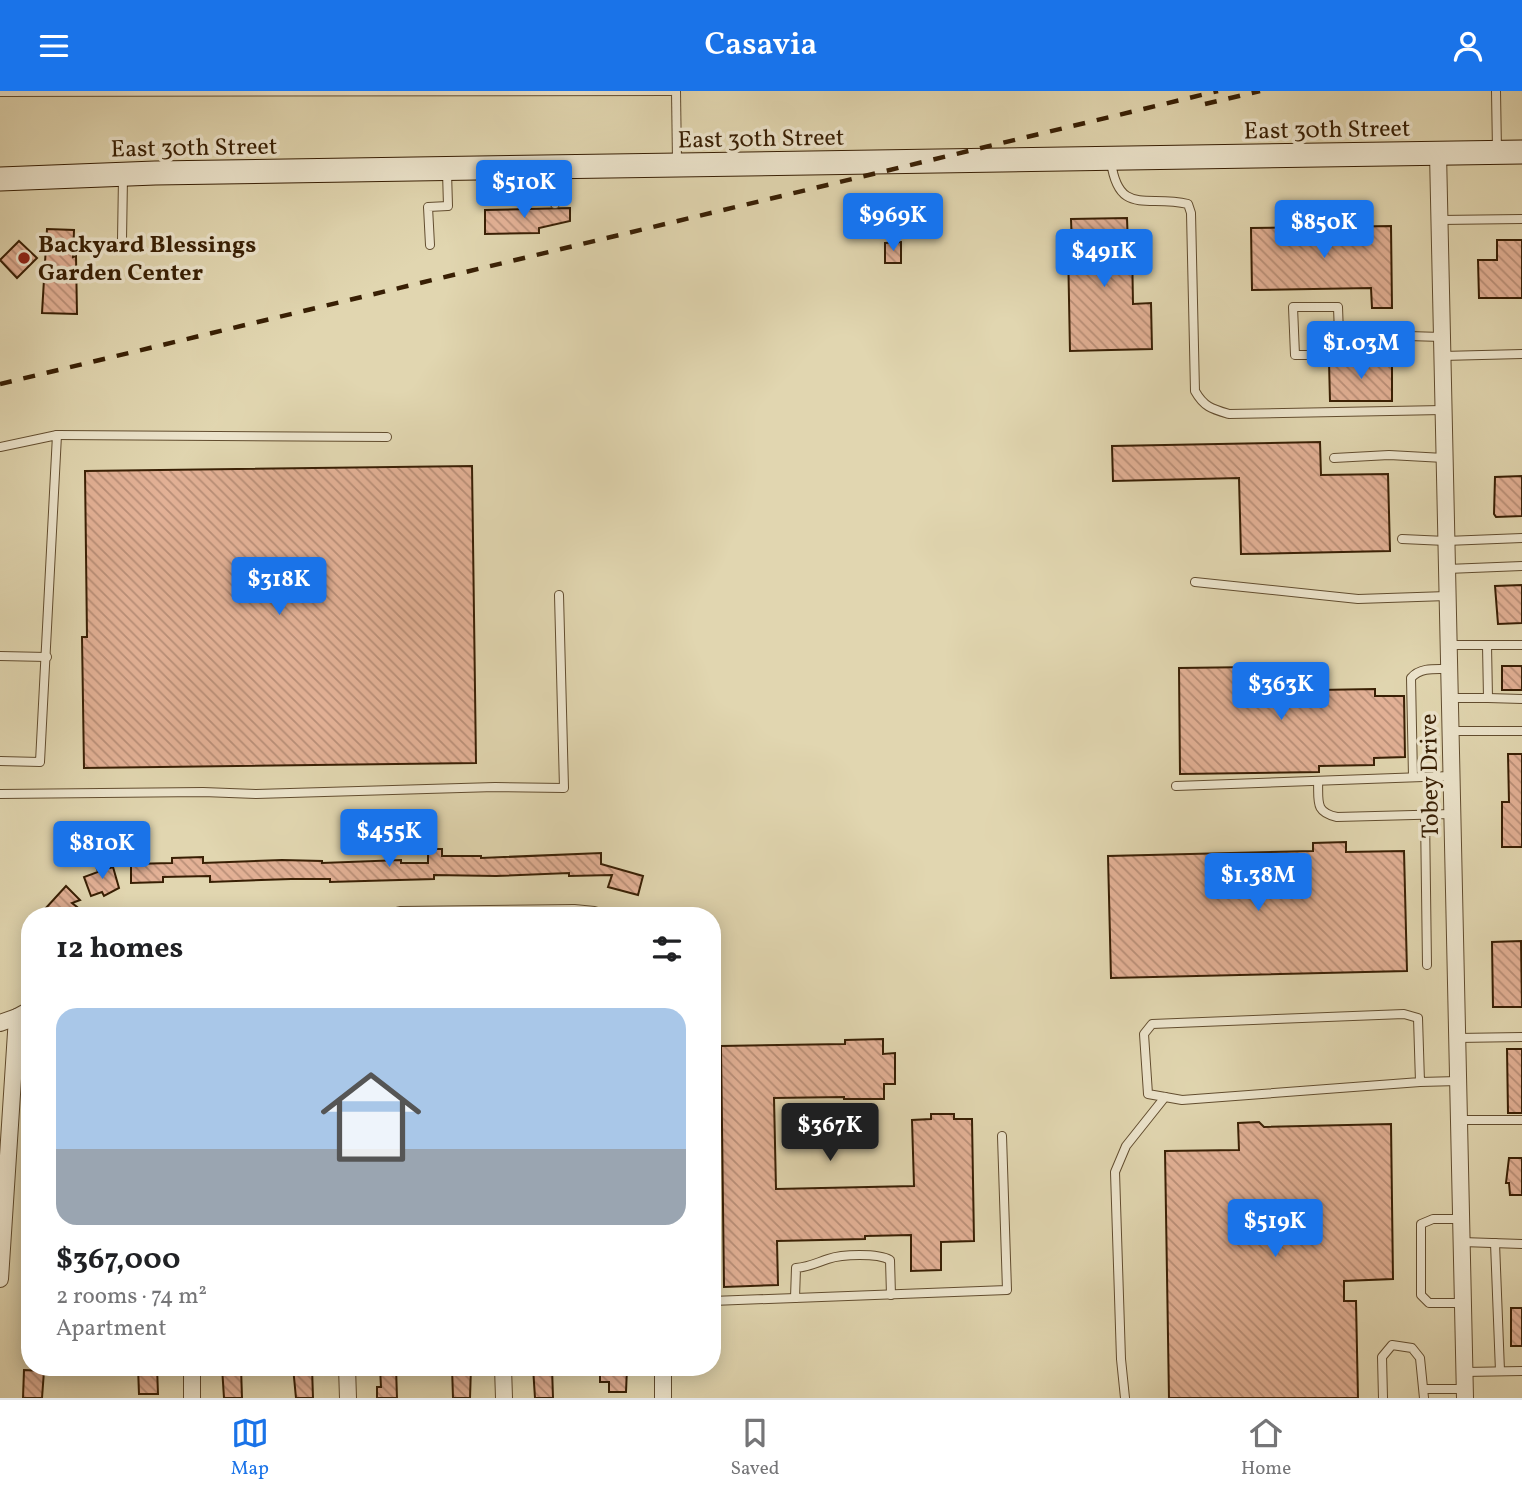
<!DOCTYPE html>
<meta charset="utf-8">
<style>
:root{--surface:#fff;--page:#f2f2f2;--text:#202124;--muted:#757577;--line:#e0e0e0;--accent:#1a73e8}
body{margin:0;font-family:Vollkorn,serif;background:var(--page);color:var(--text);height:100vh;display:flex;flex-direction:column;font-size:26px;white-space:nowrap}
*{box-sizing:border-box;margin:0}
p{font-size:23px;color:var(--muted)}
.icon{flex:none;width:38px;height:38px;fill:none;stroke:currentColor;stroke-width:2;stroke-linecap:round;stroke-linejoin:round}
.map{position:relative;flex:1;overflow:hidden}
.details{position:absolute;left:21px;top:816px;width:700px;height:469px;display:flex;flex-direction:column;background:var(--surface);border-radius:28px;box-shadow:0 4px 18px #0003}
.details>*{flex:none}
.price{position:absolute;translate:-50% -60px;padding:0 16px;border-radius:7px;background:var(--accent);color:#fff;font-size:23px;line-height:46px;filter:drop-shadow(0 2px 4px #0008)}
.price::after{content:'';position:absolute;left:50%;top:42px;width:21px;height:16px;margin-left:-10px;background:inherit;clip-path:polygon(0 0,100% 0,50% 100%)}
.price.on{background:#222;color:#fff}
ul{padding:0;list-style:none}
li{display:grid;align-content:center;gap:14px;height:371px;padding:0 35px}
li+li{border-top:2px solid var(--line)}
li span{display:grid;place-items:center;height:217px;border-radius:21px;color:#555}
li>.icon{margin-inline-start:auto}
span .icon{width:126px;height:126px;fill:#fffc;stroke-width:1}
li b{font-size:30px}
h2{display:flex;justify-content:space-between;align-items:center;height:84px;padding:0 35px;font-size:30px}
header{display:flex;justify-content:space-between;align-items:center;height:91px;padding:0 35px;background:var(--accent);color:#fff;font-size:32px;font-weight:600}
.dock{display:flex;justify-content:space-around;align-items:center;height:98px;border-top:2px solid var(--line);background:var(--surface);font-size:19px;color:var(--muted)}
.dock a{display:grid;justify-items:center;gap:4px}
.dock .on{color:var(--accent)}
.map>svg:first-child{display:block}
</style>
<header><svg class="icon" aria-label="menu" viewBox="0 0 24 24"><path d="M4 6h16M4 12h16M4 18h16"/></svg>Casavia<svg class="icon" aria-label="person" viewBox="0 0 24 24"><circle cx="12" cy="8" r="4"/><path d="M4 21q1-7 8-7t8 7"/></svg></header>
<div class="map">
<svg width="1522" height="1307" viewBox="0 0 1522 1307">
<defs>
<pattern id="building-back-hatch" width="6" height="6" patternUnits="userSpaceOnUse" patternTransform="scale(1.75)"><rect width="6" height="6" fill="#e3b196"/><path d="M-1 5l2 2M0 0l6 6M5-1l2 2" fill="none" stroke="#b98f78"/></pattern>
</defs>
<rect width="100%" height="100%" fill="#e1d6b0"/>
<filter id="stains"><feTurbulence type="fractalNoise" baseFrequency=".00286" numOctaves="4"/><feColorMatrix values="0 0 0 0 .2 0 0 0 0 .09 0 0 0 0 .02 0 0 0 .5 -.17"/></filter>
<radialGradient id="worn" r=".72"><stop offset=".6" stop-color="#630" stop-opacity="0"/><stop offset="1" stop-color="#630" stop-opacity=".3"/></radialGradient>
<g fill="url(#building-back-hatch)" stroke="#381f04" stroke-width="2">
<path d="M570,117V130L539,137V142L485,143V119Z"/>
<path d="M1127,127L1128,155H1132L1133,213L1151,212L1152,258L1070,260L1068,156H1072L1071,128Z"/>
<path d="M1391,135L1392,217H1372L1371,197L1252,199L1251,137Z"/>
<path d="M47,138L74,139L73,166L76,165L77,223L42,222Z"/>
<path d="M1497,149H1522V207H1479L1478,169H1497Z"/>
<path d="M19,150L37,167L17,187L0,169Z"/>
<path d="M901,151V172H885V152Z"/>
<path d="M1392,270V310H1330L1329,271Z"/>
<path d="M1320,351L1321,384L1388,383L1390,460L1241,463L1239,387L1113,390L1112,355Z"/>
<path d="M472,375L476,672L84,677L82,546H87L85,380Z"/>
<path d="M1522,385V425L1496,426L1494,423L1495,386Z"/>
<path d="M1522,494V532L1498,533L1495,495Z"/>
<path d="M1317,575L1318,599L1375,598V605H1404L1405,666L1374,667V674L1319,675V681L1180,683L1179,577Z"/>
<rect x="1502" y="575" width="20" height="24"/>
<path d="M1508,663H1522V756H1502V711H1509Z"/>
<path d="M1346,751V761L1404,760L1407,880L1111,887L1108,765L1313,760V752Z"/>
<path d="M428,758H442V765H481V767L601,762V773L643,785L638,804L608,796L612,784L569,785V782L496,785L434,784V788L330,791V788H291L210,791V785L163,786V791L131,792V773L172,772V767L203,766V772L282,769L322,770V772L401,769V772H428Z"/>
<path d="M108,771L110,777L113,776L119,797L104,805L102,801L91,805L84,786L98,781L96,775Z"/>
<path d="M66,795L80,809L72,812L77,816L70,824H51L45,818Z"/>
<path d="M1521,850L1522,916H1493L1492,851Z"/>
<path d="M883,948V963L895,962V993H884V1008H844V1006L774,1007L776,1098L914,1095L912,1029L931,1028V1023H954V1028H972L974,1150L941,1151V1179L911,1180V1144L865,1145V1148L777,1150L778,1194L724,1196L721,955L845,953V949Z"/>
<path d="M1507,958H1522V1022H1508Z"/>
<path d="M1259,1031L1264,1036L1391,1033L1393,1188L1344,1190V1210H1356L1358,1307H1169L1165,1060L1239,1059L1238,1032Z"/>
<path d="M1509,1067H1522V1104H1510L1509,1092H1506Z"/>
<rect x="1511" y="1217" width="11" height="38"/>
<path d="M138,1276H157L158,1303H139Z"/>
<path d="M222,1276H241L242,1307H224Z"/>
<path d="M293,1276H312L313,1307H296Z"/>
<path d="M380,1276H396L397,1307H377V1296H381Z"/>
<path d="M452,1276H471L470,1307H453Z"/>
<path d="M533,1276H552L553,1307H535Z"/>
<path d="M600,1277H627L626,1301H609V1291H600Z"/>
<path d="M24,1279L44,1280L42,1307H23Z"/>
</g>
<g fill="none" stroke-linecap="round" stroke-linejoin="round">
<defs>
<g id="service">
<path d="M676,0L677,71"/>
<path d="M1496,0L1497,60"/>
<path d="M0,1L671,0"/>
<path d="M1111,71C1119,126 1147,103 1188,113L1191,122L1195,300C1204,316 1212,318 1229,323L1443,319"/>
<path d="M554,80L555,113"/>
<path d="M1439,129L1522,128"/>
<path d="M122,149L123,86"/>
<path d="M430,154L428,116L448,115L447,81"/>
<path d="M1339,243L1338,216H1293L1295,264H1339V243L1442,246"/>
<path d="M1442,265L1522,263"/>
<path d="M57,344L387,346"/>
<path d="M0,356L57,344L40,671L0,670"/>
<path d="M1334,367L1389,364L1444,367"/>
<path d="M1402,448L1446,450L1522,447"/>
<path d="M1447,478L1522,475"/>
<path d="M1195,491L1358,508L1447,505"/>
<path d="M1448,554H1522"/>
<path d="M0,565L47,566"/>
<path d="M1450,607H1488L1487,554"/>
<path d="M1488,607L1522,608"/>
<path d="M1450,640H1522"/>
<path d="M1413,686L1411,587C1420,576 1436,578 1449,578"/>
<path d="M1318,690C1319,710 1314,721 1337,726L1452,723"/>
<path d="M1176,695L1451,685"/>
<path d="M0,703L203,701L256,703L495,696L564,697L559,504"/>
<path d="M1425,724L1427,874"/>
<path d="M1457,947L1522,946"/>
<path d="M1420,991L1182,1009L1148,1003L1144,943L1152,933L1404,923L1418,927L1420,991L1458,990"/>
<path d="M1459,1029H1522"/>
<path d="M1461,1128H1433L1421,1133V1204L1429,1212H1462"/>
<path d="M1462,1151L1522,1153"/>
<path d="M1495,1152L1500,1280"/>
<path d="M795,1207L796,1177C809,1176 816,1172 828,1168C842,1163 878,1162 890,1169L891,1204"/>
<path d="M712,1210L1007,1199L1002,1045"/>
<path d="M1464,1281L1522,1280"/>
<path d="M1424,1298H1465"/>
<path d="M1125,1307L1121,1268L1115,1081L1126,1055L1165,1006"/>
<path d="M1383,1307L1382,1266L1392,1254L1412,1257L1420,1267L1424,1307"/>
</g>
<g id="minor">
<path d="M1438,62L1465,1307"/>
<path d="M400,824L574,822L594,824"/>
<path d="M0,932L17,926L30,919"/>
<path d="M0,1188L17,926"/>
<path d="M192,1276V1307"/>
<path d="M347,1276L348,1307"/>
<path d="M503,1276L504,1307"/>
<path d="M663,1276V1307"/>
</g>
<path id="secondary" d="M0,88L155,82L1522,61"/>
</defs>
<use href="#service" stroke="#624d2f" stroke-width="10"/>
<use href="#minor" stroke="#624d2f" stroke-width="18"/>
<use href="#secondary" stroke="#381f04" stroke-width="25"/>
<use href="#service" stroke="#ece4cc" stroke-width="8"/>
<use href="#minor" stroke="#ece4cc" stroke-width="16"/>
<use href="#secondary" stroke="#ece4cc" stroke-width="23"/>
<g stroke="#381f04" stroke-width="4.5" stroke-dasharray="12 12" stroke-linecap="butt">
<path d="M1205,13L1260,0"/>
<path d="M0,293L1218,0"/>
</g>
</g>
<circle fill="#8f2418" stroke="#ece4cc" stroke-width="2.5" cx="24" cy="167" r="7"/>
<g text-anchor="middle" stroke-width="7" stroke-linejoin="round" paint-order="stroke">
<g font-size="24" fill="#381f04" stroke="#ece4cc">
<text transform="translate(1327 38) rotate(-1)" y="8">East 30th Street</text>
<text transform="translate(761 47) rotate(-1)" y="8">East 30th Street</text>
<text transform="translate(194 56) rotate(-1)" y="8">East 30th Street</text>
<text transform="translate(1429 685) rotate(-91)" y="8">Tobey Drive</text>
</g>
<g font-size="24" font-weight="bold" fill="#381f04" stroke="#ece4cc" text-anchor="start">
<text x="38" y="161">Backyard Blessings<tspan x="38" dy="28">Garden Center</tspan></text>
</g>
</g>
<rect width="100%" height="100%" filter="url(#stains)"/>
<rect width="100%" height="100%" fill="url(#worn)"/>
</svg>
<b class="price" style="left:524px;top:129px">$510K</b>
<b class="price" style="left:893px;top:162px">$969K</b>
<b class="price" style="left:1324px;top:169px">$850K</b>
<b class="price" style="left:1104px;top:198px">$491K</b>
<b class="price" style="left:1361px;top:290px">$1.03M</b>
<b class="price" style="left:279px;top:526px">$318K</b>
<b class="price" style="left:1281px;top:631px">$363K</b>
<b class="price" style="left:389px;top:778px">$455K</b>
<b class="price" style="left:102px;top:790px">$810K</b>
<b class="price" style="left:1258px;top:822px">$1.38M</b>
<b class="price on" style="left:830px;top:1072px">$367K</b>
<b class="price" style="left:1275px;top:1168px">$519K</b>
<section class="details">
<h2>12 homes<svg class="icon" aria-label="filters" viewBox="0 0 24 24"><path d="M4 7h16M4 17h16"/><circle cx="9" cy="7" r="2"/><circle cx="15" cy="17" r="2"/></svg></h2>
<ul>
<li><span style="background:linear-gradient(#a9c7e8 65%,#9aa5b1 0)"><svg class="icon" aria-label="home" viewBox="0 0 24 24"><path d="M3 11l9-7 9 7M6 9v11h12V9"/></svg></span><div><b>$367,000</b><p>2 rooms · 74 m²</p><p>Apartment</p></div></li>
</ul>
</section>
</div>
<nav class="dock">
<a class="on"><svg class="icon" aria-label="map" viewBox="0 0 24 24"><path d="M3 6l6-2 6 2 6-2v14l-6 2-6-2-6 2zM9 4v14M15 6v14"/></svg>Map</a>
<a><svg class="icon" aria-label="saved" viewBox="0 0 24 24"><path d="M7 4h10v16l-5-4-5 4z"/></svg>Saved</a>
<a><svg class="icon" aria-label="home" viewBox="0 0 24 24"><path d="M3 11l9-7 9 7M6 9v11h12V9"/></svg>Home</a>
</nav>
